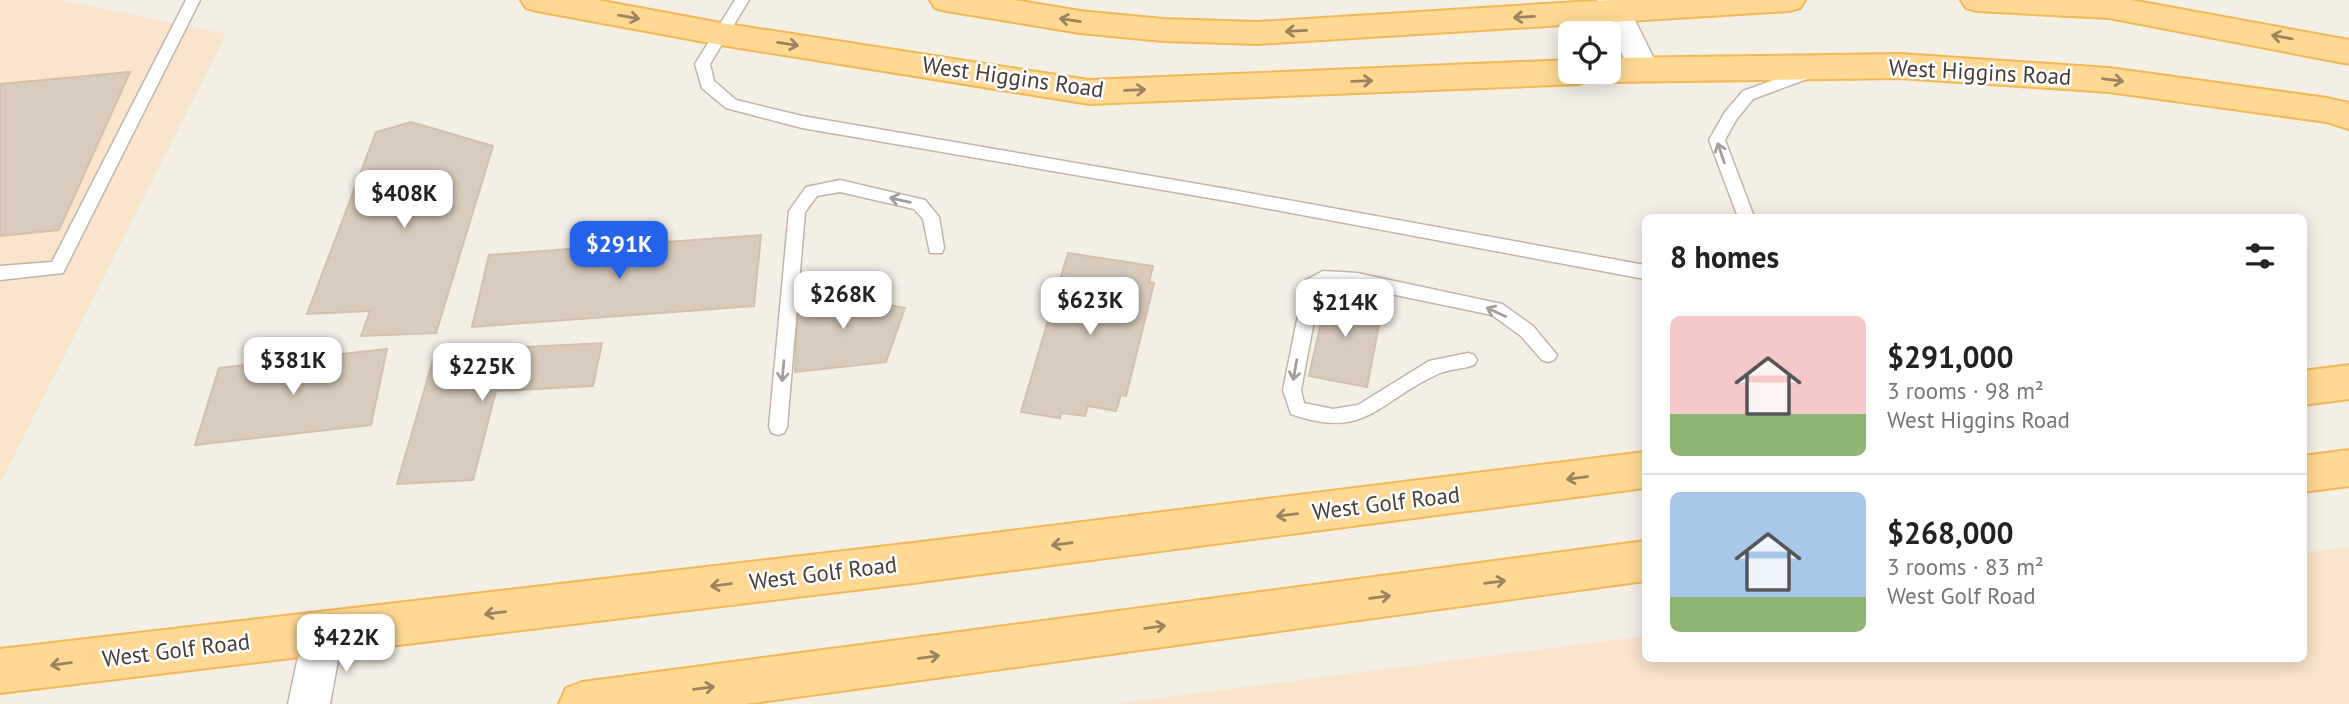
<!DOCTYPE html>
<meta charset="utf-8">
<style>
:root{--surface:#fff;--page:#f2f2f2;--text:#222;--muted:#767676;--line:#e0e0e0;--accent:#2563eb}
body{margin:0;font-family:"PT Sans",sans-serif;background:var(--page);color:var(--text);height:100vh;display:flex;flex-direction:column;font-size:26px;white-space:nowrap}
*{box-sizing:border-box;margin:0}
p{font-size:23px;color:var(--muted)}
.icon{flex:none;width:38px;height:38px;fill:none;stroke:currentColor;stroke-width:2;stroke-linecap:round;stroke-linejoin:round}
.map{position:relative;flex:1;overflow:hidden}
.sheet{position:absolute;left:1642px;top:214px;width:665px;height:448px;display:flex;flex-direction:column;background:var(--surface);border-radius:10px;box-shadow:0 4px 18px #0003}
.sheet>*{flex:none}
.controls{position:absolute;left:1558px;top:21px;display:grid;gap:14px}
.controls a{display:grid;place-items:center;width:63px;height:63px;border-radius:10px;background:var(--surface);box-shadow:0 4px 18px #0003;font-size:35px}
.price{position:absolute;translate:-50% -60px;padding:0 16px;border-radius:14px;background:#fff;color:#222;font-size:23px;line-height:46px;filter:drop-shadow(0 2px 4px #0008)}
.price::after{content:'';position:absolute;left:50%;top:42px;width:21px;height:16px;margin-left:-10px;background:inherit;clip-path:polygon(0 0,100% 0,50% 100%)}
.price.on{background:var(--accent);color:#fff}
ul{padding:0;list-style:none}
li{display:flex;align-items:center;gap:21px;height:175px;padding:0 28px}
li+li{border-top:2px solid var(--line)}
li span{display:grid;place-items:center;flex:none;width:196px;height:140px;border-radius:10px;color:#555}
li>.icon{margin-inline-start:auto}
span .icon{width:84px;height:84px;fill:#fffc;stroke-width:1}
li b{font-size:30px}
h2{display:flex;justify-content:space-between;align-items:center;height:84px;padding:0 28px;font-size:30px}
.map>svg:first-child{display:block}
</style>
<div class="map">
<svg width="2349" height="704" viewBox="0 0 2349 704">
<rect width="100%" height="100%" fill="#f4efe5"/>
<g fill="#f9e4cd">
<path d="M0,0H61L226,34L0,484Z"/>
<path d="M2349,547V704H1112L1645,636V658H2303V553Z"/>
</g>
<g fill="#daccbc" stroke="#d3c1ab" stroke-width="2">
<path d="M130,72L59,230L0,236V84Z"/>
<path d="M411,122L493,146L436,333L361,336L370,311L307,314L376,132Z"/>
<path d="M761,235L754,306L472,327L489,255Z"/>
<path d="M1068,253L1153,266L1149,282L1154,283L1126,396L1121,395L1116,411L1088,406L1085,416L1061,413L1060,418L1021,412Z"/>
<path d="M798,287L905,308L886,362L795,372Z"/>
<path d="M1329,287L1372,295L1367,322L1379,325L1367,387L1309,376Z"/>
<path d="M602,343L593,386L496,391L473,480L397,484L434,357L505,353L506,348Z"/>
<path d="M387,349L371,425L195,445L219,368Z"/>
</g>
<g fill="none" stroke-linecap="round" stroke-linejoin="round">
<defs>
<g id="lane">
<path d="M186,0H200L63,273L0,280V266L52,262Z"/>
<path d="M735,0H749L710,64L714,81L736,100L802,116L1227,189L1645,265V279L1227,201L802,128L726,108L702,88L695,64Z"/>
<path d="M1813,66L1818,67L1821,71L1818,75L1753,99L1736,120L1725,140L1754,217H1738L1709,140L1725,112L1743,91Z"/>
<path d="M840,180L925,200L939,217L944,248L942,253H930L923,219L914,209L840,192L817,196L805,212L787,427L784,433L778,435L772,433L769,427L789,211L806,187Z"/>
<path d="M1323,271L1357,273L1502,304L1533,326L1557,355L1554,360L1548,362L1542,360L1521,336L1492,315L1357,287L1326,285L1320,289L1301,390L1304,403L1333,409L1358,405L1429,361L1468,353L1474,355L1477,360L1474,365C1463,369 1449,369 1438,374C1378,401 1366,441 1291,414L1283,390L1304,285L1306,280Z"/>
</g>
<g id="street">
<path d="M1597,0H1625L1659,69L1655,77L1644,80L1633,77Z"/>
<path d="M323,614L337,619L343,633L330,704H288L303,633L309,619Z"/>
</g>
<g id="primary">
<path d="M521,0H597L721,23L1089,80L1570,60V72H1608V58L1900,54L2109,68L2327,98L2349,103V129L2327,122L2109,92L1900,78L1608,82L1596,78L1594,74L1590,80L1578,84L1089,104L721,45L537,11L526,8Z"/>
<path d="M930,0H1014L1080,11L1163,19L1257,22L1610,0H1805L1800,8L1789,11L1257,44L1163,41L1080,33L946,11L935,8Z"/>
<path d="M1961,0H2131L2349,40V64L2109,18L1977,11L1966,8Z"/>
<path d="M2349,365V399L2303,405V371Z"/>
<path d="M2349,450V486L2303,492V456Z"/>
<path d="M1645,452V488L913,583L0,693V649L913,543Z"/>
<path d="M1645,541V581L745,704H559L566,688L582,682Z"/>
</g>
</defs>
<use href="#lane" stroke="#c1b6a6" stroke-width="3"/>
<use href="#street" stroke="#c1b6a6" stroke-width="3"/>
<use href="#primary" stroke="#f1b856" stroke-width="4"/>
<use href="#lane" fill="#fff" fill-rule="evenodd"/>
<use href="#street" fill="#fff" fill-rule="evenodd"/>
<use href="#primary" fill="#ffd993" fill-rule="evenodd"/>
</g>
<defs><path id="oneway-shaft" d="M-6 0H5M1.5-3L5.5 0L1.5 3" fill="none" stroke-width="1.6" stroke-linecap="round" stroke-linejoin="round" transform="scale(1.75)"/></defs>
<g stroke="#9a845f">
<use href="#oneway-shaft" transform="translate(629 17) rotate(10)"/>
<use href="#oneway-shaft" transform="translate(1524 17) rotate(177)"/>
<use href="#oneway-shaft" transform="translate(1070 20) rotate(-171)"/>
<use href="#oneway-shaft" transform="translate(1296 31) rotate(177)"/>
<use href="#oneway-shaft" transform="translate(2282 37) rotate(-170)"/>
<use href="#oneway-shaft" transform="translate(788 44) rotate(9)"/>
<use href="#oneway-shaft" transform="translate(2113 80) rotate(7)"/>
<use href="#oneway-shaft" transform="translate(1362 81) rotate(-2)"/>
<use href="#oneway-shaft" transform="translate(1135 90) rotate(-2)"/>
<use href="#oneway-shaft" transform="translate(1577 478) rotate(173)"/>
<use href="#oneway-shaft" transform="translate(1287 515) rotate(173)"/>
<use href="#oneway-shaft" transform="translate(1062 544) rotate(173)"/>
<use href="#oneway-shaft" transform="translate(1495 582) rotate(-8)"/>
<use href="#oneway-shaft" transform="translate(721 585) rotate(173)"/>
<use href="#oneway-shaft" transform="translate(1380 597) rotate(-8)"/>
<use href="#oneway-shaft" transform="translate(495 613) rotate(173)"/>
<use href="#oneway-shaft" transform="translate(1155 627) rotate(-8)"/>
<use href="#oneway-shaft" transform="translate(929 657) rotate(-8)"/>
<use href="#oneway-shaft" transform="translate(61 664) rotate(173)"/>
<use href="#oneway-shaft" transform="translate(704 688) rotate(-8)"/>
</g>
<g stroke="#a49e9a">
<use href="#oneway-shaft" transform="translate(1721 153) rotate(-109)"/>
<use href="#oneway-shaft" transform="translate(900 200) rotate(-167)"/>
<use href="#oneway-shaft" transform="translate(1496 312) rotate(-155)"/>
<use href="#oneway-shaft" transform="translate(1295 370) rotate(100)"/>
<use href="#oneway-shaft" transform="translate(783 371) rotate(95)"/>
</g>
<g text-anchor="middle" stroke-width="5" stroke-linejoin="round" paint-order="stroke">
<g font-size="23" fill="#483e34" stroke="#fff">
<text transform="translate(1980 72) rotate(3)" y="8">West Higgins Road</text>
<text transform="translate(1013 77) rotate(8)" y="8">West Higgins Road</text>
<text transform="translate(1386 503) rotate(-7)" y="8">West Golf Road</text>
<text transform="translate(823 573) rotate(-7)" y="8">West Golf Road</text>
<text transform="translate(176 650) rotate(-7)" y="8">West Golf Road</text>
</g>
</g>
</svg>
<div class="controls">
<a><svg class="icon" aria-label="locate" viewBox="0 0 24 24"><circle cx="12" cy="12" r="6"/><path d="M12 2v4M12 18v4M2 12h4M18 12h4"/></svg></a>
</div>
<b class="price" style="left:404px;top:230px">$408K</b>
<b class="price on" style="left:619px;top:281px">$291K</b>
<b class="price" style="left:843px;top:331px">$268K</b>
<b class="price" style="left:1090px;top:337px">$623K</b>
<b class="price" style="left:1345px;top:339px">$214K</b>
<b class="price" style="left:293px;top:397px">$381K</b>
<b class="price" style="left:482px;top:403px">$225K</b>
<b class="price" style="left:346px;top:674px">$422K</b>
<section class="sheet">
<h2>8 homes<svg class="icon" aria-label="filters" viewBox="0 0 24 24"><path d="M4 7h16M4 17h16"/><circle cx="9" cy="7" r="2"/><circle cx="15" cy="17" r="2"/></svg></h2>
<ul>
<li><span style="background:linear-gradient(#f6c9c9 70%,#8fb573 0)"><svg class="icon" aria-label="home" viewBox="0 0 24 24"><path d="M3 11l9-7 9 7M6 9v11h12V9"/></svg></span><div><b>$291,000</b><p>3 rooms · 98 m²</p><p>West Higgins Road</p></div></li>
<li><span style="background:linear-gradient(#a9c7e8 75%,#8fb573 0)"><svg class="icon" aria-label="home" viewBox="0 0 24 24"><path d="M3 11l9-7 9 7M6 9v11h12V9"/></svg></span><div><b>$268,000</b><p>3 rooms · 83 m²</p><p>West Golf Road</p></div></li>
</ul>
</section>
</div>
